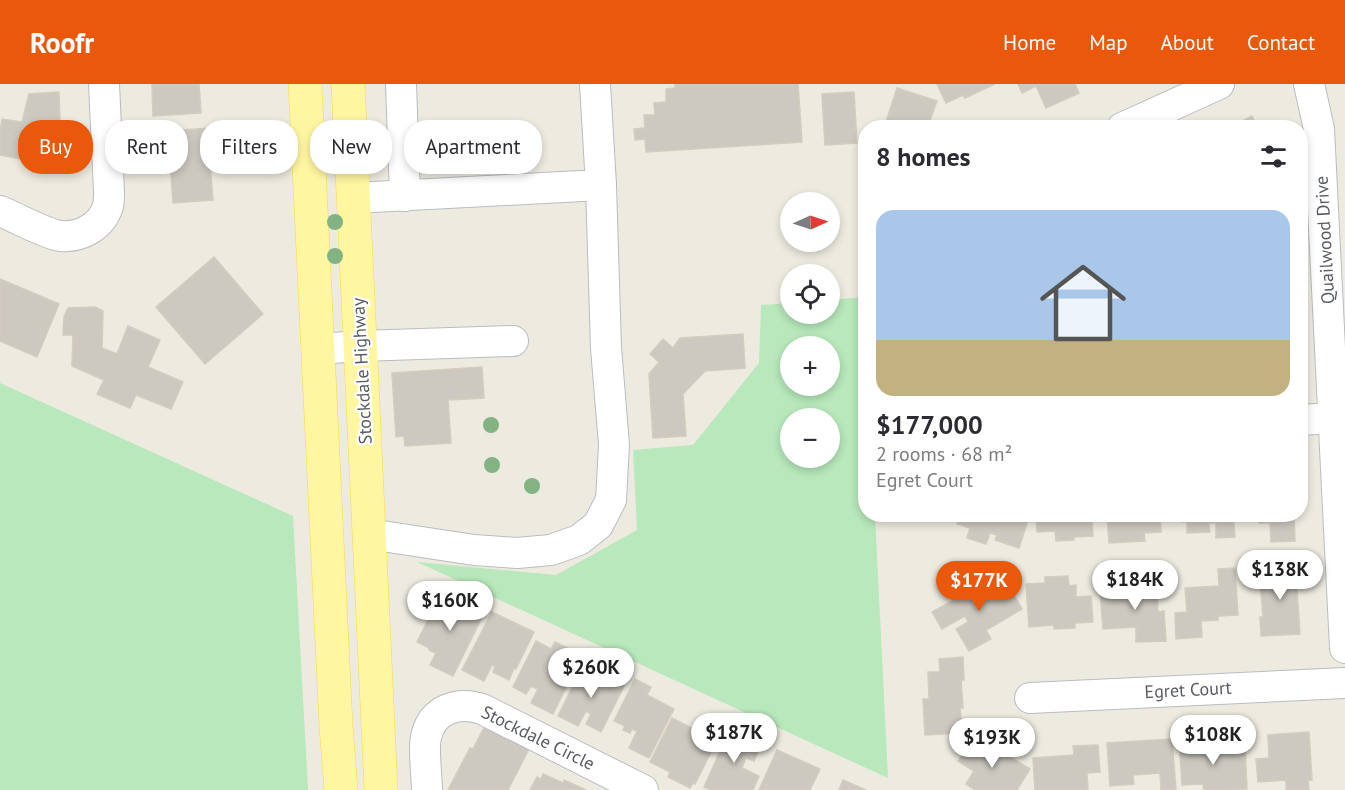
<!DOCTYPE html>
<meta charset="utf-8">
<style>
:root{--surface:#fff;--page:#f7f7f7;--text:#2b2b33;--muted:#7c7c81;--line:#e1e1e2;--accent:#ea580c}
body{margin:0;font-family:"PT Sans",sans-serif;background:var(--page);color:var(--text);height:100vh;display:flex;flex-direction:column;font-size:22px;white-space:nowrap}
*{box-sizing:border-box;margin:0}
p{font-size:20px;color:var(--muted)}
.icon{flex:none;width:33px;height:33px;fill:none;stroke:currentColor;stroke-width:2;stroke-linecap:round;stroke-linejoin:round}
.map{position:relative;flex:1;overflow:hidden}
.sheet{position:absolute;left:858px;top:36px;width:450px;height:402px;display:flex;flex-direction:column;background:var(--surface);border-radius:24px;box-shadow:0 3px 9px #0003}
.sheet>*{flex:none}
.banner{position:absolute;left:18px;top:36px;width:570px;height:54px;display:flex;gap:12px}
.needle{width:39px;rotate:87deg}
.tools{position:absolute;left:780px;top:108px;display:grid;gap:12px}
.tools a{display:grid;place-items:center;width:60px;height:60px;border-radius:50%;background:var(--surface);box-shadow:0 3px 9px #0003;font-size:30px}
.price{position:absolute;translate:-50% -51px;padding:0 14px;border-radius:21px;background:#fff;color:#222;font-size:20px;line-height:39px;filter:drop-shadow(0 2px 3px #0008)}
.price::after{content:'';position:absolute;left:50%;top:36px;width:18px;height:14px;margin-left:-9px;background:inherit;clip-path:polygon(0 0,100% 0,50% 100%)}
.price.active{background:var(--accent);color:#fff}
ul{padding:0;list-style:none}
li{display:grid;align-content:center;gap:12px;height:318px;padding:0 18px}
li+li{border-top:2px solid var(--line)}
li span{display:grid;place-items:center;height:186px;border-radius:18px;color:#555}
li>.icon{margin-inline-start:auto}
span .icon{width:108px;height:108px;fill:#fffc;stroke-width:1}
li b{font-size:26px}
h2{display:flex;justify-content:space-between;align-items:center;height:72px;padding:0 18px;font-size:26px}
.pill{padding:0 21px;border-radius:24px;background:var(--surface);box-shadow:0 3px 9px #0003;font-size:21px;line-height:54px}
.pill.active{background:var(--accent);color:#fff}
header{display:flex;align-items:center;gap:36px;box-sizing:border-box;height:84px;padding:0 30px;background:var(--accent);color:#fff}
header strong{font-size:28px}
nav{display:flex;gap:33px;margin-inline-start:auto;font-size:21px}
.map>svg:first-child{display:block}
</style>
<header>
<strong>Roofr</strong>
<nav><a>Home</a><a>Map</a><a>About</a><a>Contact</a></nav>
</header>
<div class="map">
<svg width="1345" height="706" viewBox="0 0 1345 706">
<rect width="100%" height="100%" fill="#edebdf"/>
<g fill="#b8e8bb" fill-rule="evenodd">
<path d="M864,213L866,239V430L875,431L888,694L417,478L556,491L637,446L633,366L693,361L759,279L761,221L790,219V230H830V216ZM790,262H830V302H790ZM790,334H830V374H790Z"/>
<path d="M0,299L293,432L308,706H0Z"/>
</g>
<g fill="#cdc9c0" stroke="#d2cdbd" stroke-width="1.5">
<path d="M152,0H199L201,29L153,32Z"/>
<path d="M675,0H798L802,58L646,68L645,55L635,56L634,45L645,44L644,31H655L654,19L666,18V5L675,4Z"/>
<path d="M937,0H995L965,14L963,11L946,19Z"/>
<path d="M1018,0H1075L1079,9L1046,24L1036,2L1022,9Z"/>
<path d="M897,4L937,17L929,39L931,40L930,44H884Z"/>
<path d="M59,8L60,36H58L53,60L61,63L55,82L0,71V48L2,35L22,38L29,10Z"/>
<path d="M854,8L857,59L825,61L822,10Z"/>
<path d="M1252,32L1258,44H1229Z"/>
<path d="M224,43L225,64L217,65L218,79H210L213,116L173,119L168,47Z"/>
<path d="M214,173L263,230L205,280L156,223Z"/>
<path d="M0,195L59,220L37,273L0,257Z"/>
<path d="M95,223L103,227L102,264L117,270L128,242L160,256L148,283L183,298L171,325L136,311L130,324L97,310L104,296L72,282L73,251H63L64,233L68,224Z"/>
<path d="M743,250L745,284L705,287L683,310L686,352L653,354L649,290L659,278L650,270L663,255L673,264L680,254Z"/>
<path d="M482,283L484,314L448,316L451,359L405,362L404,352L396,353L392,289Z"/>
<path d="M961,430H1030L1019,464L995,456L997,451L990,449L986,460L967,454L970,444L957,440Z"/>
<path d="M1036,430H1099V434H1092L1093,452L1074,453V456L1056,457L1055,447L1037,448Z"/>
<path d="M1107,430H1160L1161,448L1144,449L1145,457L1109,459Z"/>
<path d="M1181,430H1233L1235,453L1216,454V439H1209L1210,448L1187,449V438H1182Z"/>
<path d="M1248,430H1294L1295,457L1271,458L1270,439H1259V431Z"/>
<path d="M1295,476L1300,550L1261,552L1260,533H1263L1260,496L1271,495L1270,478Z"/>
<path d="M1235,484L1238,531L1218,532V536L1201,537L1202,553L1176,555L1175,529L1187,528L1185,504L1219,502L1218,485Z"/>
<path d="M1068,492L1069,502L1076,501V513L1091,512L1093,538L1075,539V544L1054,545V541L1029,543L1026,500L1045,499V493Z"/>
<path d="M1153,495L1154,507H1157L1158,528L1164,527L1166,557L1136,558V543L1103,545L1100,507L1133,505V496Z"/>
<path d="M1005,496L1022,525L986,546L991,555L969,567L956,545L968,538L965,532L942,545L932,528L988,497L992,503Z"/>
<path d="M442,508L484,529L453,592L430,581L436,569L429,566V564L417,558Z"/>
<path d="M492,528L534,548L516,585L514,584L509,596L493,588L495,582L492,581L484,597L462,586Z"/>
<path d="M536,557L551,565L555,558L582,571L553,630L531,619L538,605L531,602L526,610L513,603Z"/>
<path d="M963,573L964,596H961L963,624H960L962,649L925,651L923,615H929L928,588H940L939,575Z"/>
<path d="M583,582L624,602L601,648L586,640L591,630L586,627L578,642L558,632Z"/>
<path d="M635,595L651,603L647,611L674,625L649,674L629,664L637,647L632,645L630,649L623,646L625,642L614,637Z"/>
<path d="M672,634L695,646L698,639L720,650L695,700L693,699L690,704L668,693L670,688L650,678Z"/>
<path d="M485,642L529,665L508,706H448L470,664L473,665Z"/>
<path d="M730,645L762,659L754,677L746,674L742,684L759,692L753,706H711L704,703Z"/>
<path d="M1309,648L1312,696L1308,697L1309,706H1286V696L1258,698L1256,675L1269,674L1268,651Z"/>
<path d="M1203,654L1204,667L1219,666V663L1245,662L1247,705L1204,706L1203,700L1182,701L1179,655Z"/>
<path d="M1172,655L1176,706H1161L1160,689L1133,691L1134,700L1110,702L1107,659Z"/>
<path d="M972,656L988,665L990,661L1030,685L1017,706H975L966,700L974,687L958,677Z"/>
<path d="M1098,661L1100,688L1087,689L1088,706H1035L1033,674L1074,671L1073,662Z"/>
<path d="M777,666L820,685L810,706H759Z"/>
<path d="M543,690L563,699L564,696L586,706H530L537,693L541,695Z"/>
<path d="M843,696L866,706H839Z"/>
</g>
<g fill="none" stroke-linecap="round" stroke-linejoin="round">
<defs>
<g id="minor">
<path d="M401,0L405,112"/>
<path d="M1309,0L1319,45L1345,564"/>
<path d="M1122,44L1219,0"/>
<path d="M354,114L601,101L595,0"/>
<path d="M0,127C15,133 46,150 60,152C81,154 102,142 108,122C109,117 109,112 109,108L104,0"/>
<path d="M318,265L360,262L513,257"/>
<path d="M1300,336L1334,334"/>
<path d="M369,450L474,466L517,469L551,466L579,456L598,441L611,416L614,361L606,264L601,101"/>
<path d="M1030,614L1345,599"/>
<path d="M427,706C427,692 423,665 426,653C432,625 458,617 482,625L643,706"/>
</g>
<g id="major">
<path d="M305,0L336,642L341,706"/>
<path d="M348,0L381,706"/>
</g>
</defs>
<use href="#minor" stroke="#babcc3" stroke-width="32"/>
<use href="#major" stroke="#ffd746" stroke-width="34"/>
<use href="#minor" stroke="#fff" stroke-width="30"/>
<use href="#major" stroke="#fff6a2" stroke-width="33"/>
</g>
<g fill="#83b382">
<circle cx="335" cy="138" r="8"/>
<circle cx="335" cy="172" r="8"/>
<circle cx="491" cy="341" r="8"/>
<circle cx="492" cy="381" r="8"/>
<circle cx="532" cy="402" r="8"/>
</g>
<g text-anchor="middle" stroke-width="4.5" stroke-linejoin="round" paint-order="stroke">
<g font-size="18" fill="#585c62" stroke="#fff">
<text transform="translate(1325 156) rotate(-93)" y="6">Quailwood Drive</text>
<text transform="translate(362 287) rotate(-93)" y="6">Stockdale Highway</text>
<text transform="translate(1188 606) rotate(-3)" y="6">Egret Court</text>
<text transform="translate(538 654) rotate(26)" y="6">Stockdale Circle</text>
</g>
</g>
</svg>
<div class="tools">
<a><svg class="needle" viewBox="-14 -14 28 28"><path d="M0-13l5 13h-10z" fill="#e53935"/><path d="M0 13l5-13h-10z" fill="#7c7c81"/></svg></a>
<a><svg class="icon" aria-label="locate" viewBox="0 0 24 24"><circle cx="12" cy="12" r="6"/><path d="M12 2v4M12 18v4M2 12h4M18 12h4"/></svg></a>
<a>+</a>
<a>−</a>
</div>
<b class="price" style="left:1280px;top:517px">$138K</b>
<b class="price" style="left:1135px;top:527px">$184K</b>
<b class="price active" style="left:979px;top:528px">$177K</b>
<b class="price" style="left:450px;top:548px">$160K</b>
<b class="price" style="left:591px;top:615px">$260K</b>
<b class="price" style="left:734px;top:680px">$187K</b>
<b class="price" style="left:1213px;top:682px">$108K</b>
<b class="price" style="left:992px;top:685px">$193K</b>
<div class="banner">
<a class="pill active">Buy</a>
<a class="pill">Rent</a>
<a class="pill">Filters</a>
<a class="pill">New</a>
<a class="pill">Apartment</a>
</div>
<section class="sheet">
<h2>8 homes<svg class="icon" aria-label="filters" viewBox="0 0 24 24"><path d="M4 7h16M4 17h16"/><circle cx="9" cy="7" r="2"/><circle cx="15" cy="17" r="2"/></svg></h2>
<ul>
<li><span style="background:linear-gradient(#a9c7e8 70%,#c2b280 0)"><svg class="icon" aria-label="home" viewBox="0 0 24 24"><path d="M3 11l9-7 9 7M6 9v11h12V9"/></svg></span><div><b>$177,000</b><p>2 rooms · 68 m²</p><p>Egret Court</p></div></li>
</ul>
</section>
</div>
